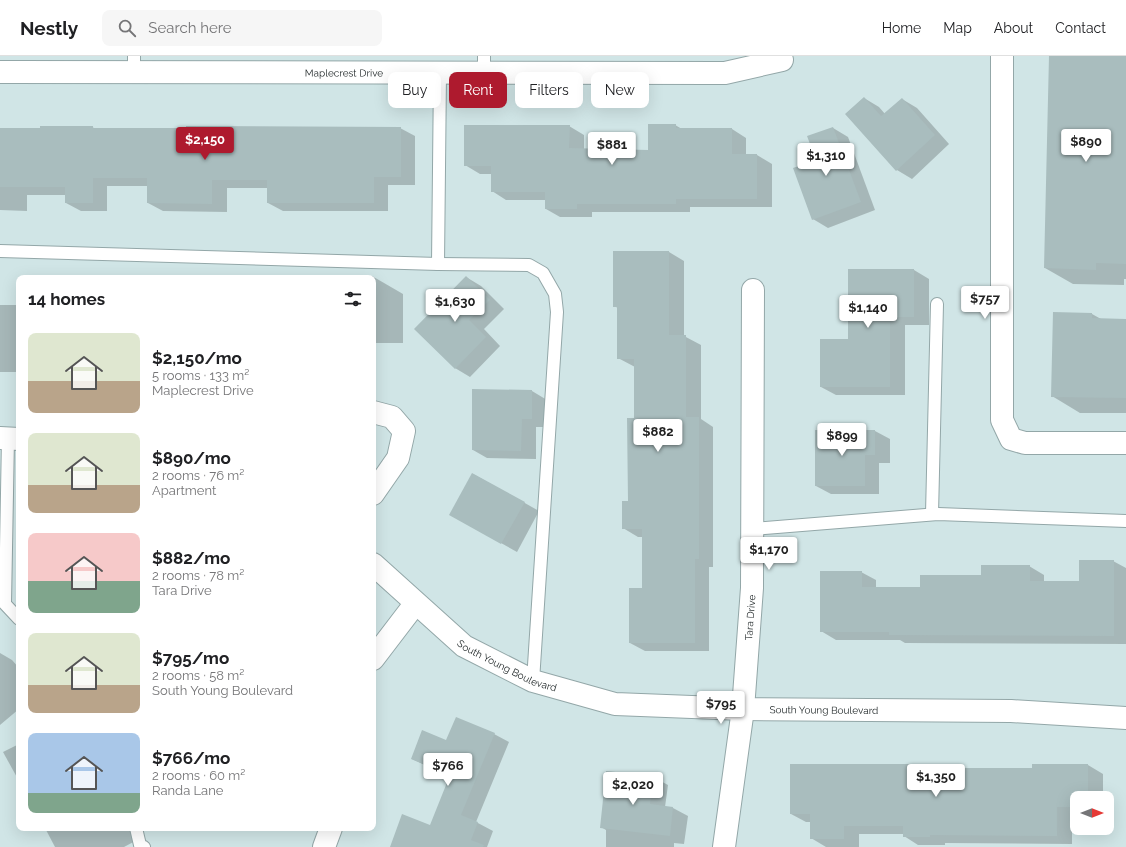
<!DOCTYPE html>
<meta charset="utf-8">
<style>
:root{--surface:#fff;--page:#f6f6f6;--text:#202124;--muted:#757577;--line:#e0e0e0;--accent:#ae1a2e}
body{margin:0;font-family:Raleway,sans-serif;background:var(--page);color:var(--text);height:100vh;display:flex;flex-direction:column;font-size:15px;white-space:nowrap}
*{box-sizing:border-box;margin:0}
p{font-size:13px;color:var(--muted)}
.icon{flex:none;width:22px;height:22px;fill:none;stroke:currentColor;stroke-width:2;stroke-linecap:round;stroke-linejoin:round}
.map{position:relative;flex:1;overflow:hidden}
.sheet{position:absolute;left:16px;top:219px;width:360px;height:556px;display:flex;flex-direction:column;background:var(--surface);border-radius:8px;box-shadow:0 4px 16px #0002}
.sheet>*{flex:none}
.guide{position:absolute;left:388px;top:16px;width:380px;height:36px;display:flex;gap:8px}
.needle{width:26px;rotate:90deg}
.buttons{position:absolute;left:1070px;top:735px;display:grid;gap:8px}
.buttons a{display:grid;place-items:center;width:44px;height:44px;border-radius:8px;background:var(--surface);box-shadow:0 4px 16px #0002;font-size:20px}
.price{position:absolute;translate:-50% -34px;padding:0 9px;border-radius:4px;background:#fff;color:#222;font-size:13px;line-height:26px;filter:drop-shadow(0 1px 2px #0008)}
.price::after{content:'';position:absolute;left:50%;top:24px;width:12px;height:9px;margin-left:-6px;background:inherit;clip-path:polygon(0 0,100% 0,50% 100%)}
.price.current{background:var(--accent);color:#fff}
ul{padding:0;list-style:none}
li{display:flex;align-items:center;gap:12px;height:100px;padding:0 12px}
li span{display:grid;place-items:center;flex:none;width:112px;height:80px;border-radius:8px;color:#555}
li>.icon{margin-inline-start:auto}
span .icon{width:48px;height:48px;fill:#fffc;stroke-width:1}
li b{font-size:17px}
h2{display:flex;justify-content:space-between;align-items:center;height:48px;padding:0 12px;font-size:17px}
.tag{padding:0 14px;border-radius:8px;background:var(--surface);box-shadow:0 4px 16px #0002;font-size:14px;line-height:36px}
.tag.current{background:var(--accent);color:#fff}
header{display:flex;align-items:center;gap:24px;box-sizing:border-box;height:56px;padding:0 20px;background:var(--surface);border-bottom:1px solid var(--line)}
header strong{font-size:19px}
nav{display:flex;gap:22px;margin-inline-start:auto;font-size:14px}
.search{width:280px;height:36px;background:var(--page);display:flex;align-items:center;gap:10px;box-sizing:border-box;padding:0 14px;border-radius:8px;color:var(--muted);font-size:15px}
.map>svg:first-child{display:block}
</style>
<header>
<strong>Nestly</strong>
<div class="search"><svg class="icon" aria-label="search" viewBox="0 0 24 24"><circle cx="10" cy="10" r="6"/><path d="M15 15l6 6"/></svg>Search here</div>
<nav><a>Home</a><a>Map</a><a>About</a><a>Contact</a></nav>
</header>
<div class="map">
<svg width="1126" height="791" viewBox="0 0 1126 791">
<rect width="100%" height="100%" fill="#d0e5e6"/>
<g fill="#0003">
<path d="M1050,0H1126V223H1124V229L1073,228L1045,212Z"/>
<path d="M864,42L879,51L885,58L902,43L917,52L949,88L912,123L897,114L846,58Z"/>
<path d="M675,69L682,73H732L746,82V99H757L772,108V151H690V156H592V161H560L546,153V144H506L492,135V118H480L465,109L569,70L584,79V93L649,95Z"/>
<path d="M92,71L96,73L400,72L415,80V129H388V155H283L268,147V132H227V156L163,155L148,147V130H107V155H81L66,147V139H27V155L0,154V73Z"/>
<path d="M833,72L848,81L875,154L828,172L813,163L817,104Z"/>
<path d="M669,196L684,205V280L701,289V363L713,371V511H709V595H645L630,587L643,533V481H638L623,472L629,446L635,363V311L618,302V252L614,250Z"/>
<path d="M914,214L929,223V269H905V339H836L821,331L849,284Z"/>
<path d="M331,220H372L403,238V287H373V222H331Z"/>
<path d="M466,221L481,230L504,253L484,273L500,290L470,321L455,312Z"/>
<rect x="0" y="249" width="19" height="67"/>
<path d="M1054,257L1092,258L1101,263L1126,264V357H1080L1052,340Z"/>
<path d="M532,335L547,344L546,371H536V403L487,402L473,394Z"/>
<path d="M816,375H875L890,383V407H879V438H831L816,430Z"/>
<path d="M473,418L539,455L517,496L465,467Z"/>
<path d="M1113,505L1126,512V588L905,587L900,584H836L821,575L861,516L876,524V532H921L1029,510L1044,519V526H1080Z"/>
<path d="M0,597L12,604L19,612V653L0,669Z"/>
<path d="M494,678L509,686L476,766L493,775L487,791H394L431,770L450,721L412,703L447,686Z"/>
<path d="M19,688V725L3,696Z"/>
<path d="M930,709L937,713H1033V709H1088L1103,718V742H1077V759H1072V788L945,787V789H918L904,780V778H859V791H826L811,782V766H806L791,758Z"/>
<path d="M653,721L668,729L665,751L673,752L688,760L684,788L674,787V791H606V774L601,771Z"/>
<path d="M45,772H133L139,783L124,791H55Z"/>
</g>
<g fill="#a9bdbe">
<path d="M1049,0H1126V208L1096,207V214L1044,212Z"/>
<path d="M864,41L881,60L902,42L935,79L896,115L845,58Z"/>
<path d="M648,68H676V72H732V98H757V143H676V148H577V153H545V136H491V110H464V69H570L569,92L648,94Z"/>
<path d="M40,70H93V72H186V70L401,71V121H374V147H267V124H212V148L147,147V122H93V147H65V131H0V72H40Z"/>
<path d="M833,71L861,146L812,164L793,112L816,104L807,80Z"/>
<path d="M613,195H669V279H686V361H699V503H695V587H629V532H642V473H622V445H628L627,362H634V303H617V251H613Z"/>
<path d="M848,213H914V261H890V331H820V283H848Z"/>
<path d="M466,220L490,244L469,264L486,281L455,313L414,273Z"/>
<path d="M1053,256L1092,257V262L1126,263V342L1051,341Z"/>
<path d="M472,333L532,334V363H522L521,395L472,394Z"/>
<path d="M815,374H875V399H865V430H815Z"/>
<path d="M472,417L525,446L501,488L449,459Z"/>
<path d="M1079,504H1114V580L889,579V576H820V515H862V531H920V519H981V509H1030V525H1079Z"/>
<path d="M456,661L495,677L461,759L478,766L471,784L484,789L483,791H390L402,758L430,769L450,719L411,703L422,674L446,684Z"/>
<path d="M790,708H930V712H1032V708H1088V742H1077V751H1057V780L930,779V781H903V770H844V783H810V758H790Z"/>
<path d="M606,715L653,720L650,748L673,751L670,780L600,772Z"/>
</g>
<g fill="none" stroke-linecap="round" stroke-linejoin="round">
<defs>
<g id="service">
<path d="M134,0V17"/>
<path d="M484,0V17"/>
<path d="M0,195L438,208L529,209L543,217L555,238L557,256L533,625"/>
<path d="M438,208L440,17"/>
<path d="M8,382L5,548L19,563"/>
<path d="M932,458L937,248"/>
<path d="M752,473L938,458L1126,465"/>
<path d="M136,772L140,789L144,791"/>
</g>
<g id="minor">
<path d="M1002,0V364L1011,383L1025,387H1126"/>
<path id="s1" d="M0,16L725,17L782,4"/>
<path d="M373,356L392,361L404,375L398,402L373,438"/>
<path d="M0,382L19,383"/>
<path id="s2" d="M373,508L464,590L533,625L615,648L743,653L1011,655L1126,662"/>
<path d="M373,603L415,548"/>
<path d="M324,791L331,772"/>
<path id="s3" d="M724,791L743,653L752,532L753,234"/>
</g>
</defs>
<use href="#service" stroke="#93a7a8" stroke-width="14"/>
<use href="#minor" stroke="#93a7a8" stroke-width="24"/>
<use href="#service" stroke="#fff" stroke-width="12"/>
<use href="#minor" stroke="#fff" stroke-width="22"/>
</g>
<g text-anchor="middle" stroke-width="3.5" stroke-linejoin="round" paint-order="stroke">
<g font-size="10" fill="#22292a" stroke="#ddf2f3">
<text dy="4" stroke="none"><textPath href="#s1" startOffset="344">Maplecrest Drive</textPath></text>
<text dy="4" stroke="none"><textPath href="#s3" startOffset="231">Tara Drive</textPath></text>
<text dy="4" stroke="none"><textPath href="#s2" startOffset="170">South Young Boulevard</textPath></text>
<text dy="4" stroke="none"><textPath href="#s2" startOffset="494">South Young Boulevard</textPath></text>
</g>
</g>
</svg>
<div class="buttons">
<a><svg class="needle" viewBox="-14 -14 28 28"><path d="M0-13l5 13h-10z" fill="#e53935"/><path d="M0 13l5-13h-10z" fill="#757577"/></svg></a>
</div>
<b class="price current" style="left:205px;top:105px">$2,150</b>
<b class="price" style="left:1086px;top:107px">$890</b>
<b class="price" style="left:612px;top:110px">$881</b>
<b class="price" style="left:826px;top:121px">$1,310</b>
<b class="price" style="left:985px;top:264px">$757</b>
<b class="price" style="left:455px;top:267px">$1,630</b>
<b class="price" style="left:868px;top:273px">$1,140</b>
<b class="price" style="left:658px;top:397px">$882</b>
<b class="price" style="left:842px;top:401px">$899</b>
<b class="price" style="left:769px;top:515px">$1,170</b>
<b class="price" style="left:721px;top:669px">$795</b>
<b class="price" style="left:448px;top:731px">$766</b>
<b class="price" style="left:936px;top:742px">$1,350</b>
<b class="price" style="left:633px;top:750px">$2,020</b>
<div class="guide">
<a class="tag">Buy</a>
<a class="tag current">Rent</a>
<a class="tag">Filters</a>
<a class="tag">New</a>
</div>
<section class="sheet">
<h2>14 homes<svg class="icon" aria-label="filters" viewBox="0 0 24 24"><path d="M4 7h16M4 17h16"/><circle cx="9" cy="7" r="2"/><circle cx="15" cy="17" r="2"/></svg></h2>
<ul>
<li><span style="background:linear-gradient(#dfe7d0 60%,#b9a48a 0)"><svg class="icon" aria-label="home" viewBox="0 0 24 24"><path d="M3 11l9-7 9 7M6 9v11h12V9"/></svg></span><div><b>$2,150/mo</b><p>5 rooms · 133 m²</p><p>Maplecrest Drive</p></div></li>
<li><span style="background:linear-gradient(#dfe7d0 65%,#b9a48a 0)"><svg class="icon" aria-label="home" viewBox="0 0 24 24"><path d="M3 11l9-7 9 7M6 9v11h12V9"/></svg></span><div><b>$890/mo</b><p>2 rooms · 76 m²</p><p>Apartment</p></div></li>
<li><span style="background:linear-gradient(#f6c9c9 60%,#7fa58c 0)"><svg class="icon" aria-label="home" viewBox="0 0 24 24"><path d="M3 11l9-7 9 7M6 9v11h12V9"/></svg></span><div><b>$882/mo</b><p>2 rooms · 78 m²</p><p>Tara Drive</p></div></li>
<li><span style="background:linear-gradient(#dfe7d0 65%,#b9a48a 0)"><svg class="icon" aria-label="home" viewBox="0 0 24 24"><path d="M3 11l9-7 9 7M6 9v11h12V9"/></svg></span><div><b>$795/mo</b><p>2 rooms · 58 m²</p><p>South Young Boulevard</p></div></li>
<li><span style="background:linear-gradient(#a9c7e8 75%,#7fa58c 0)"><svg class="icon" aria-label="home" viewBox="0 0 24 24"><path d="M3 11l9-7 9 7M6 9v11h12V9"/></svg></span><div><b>$766/mo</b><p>2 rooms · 60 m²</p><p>Randa Lane</p></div></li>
</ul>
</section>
</div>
